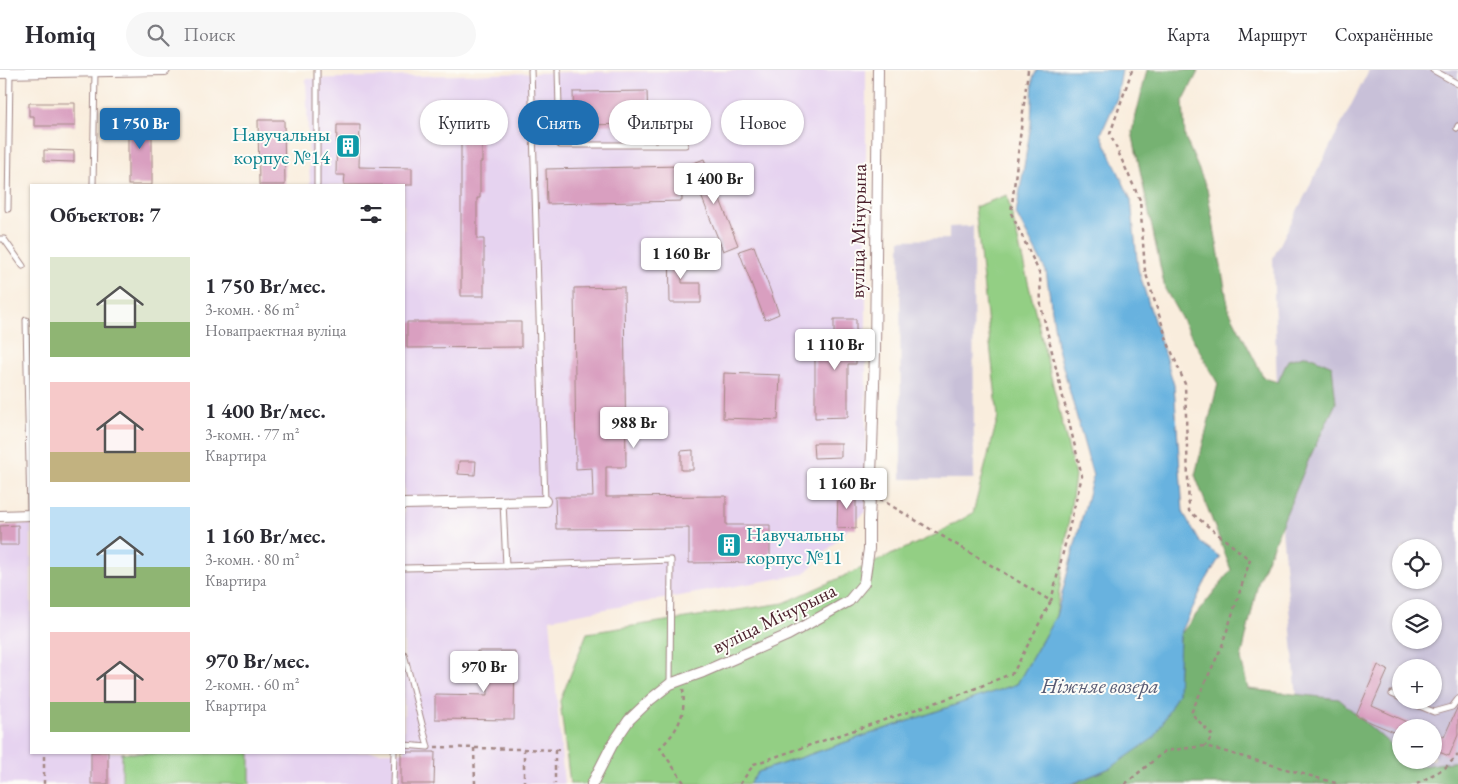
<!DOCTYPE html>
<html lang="ru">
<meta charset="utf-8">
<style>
:root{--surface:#fff;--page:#f7f7f7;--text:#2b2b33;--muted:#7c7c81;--line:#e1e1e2;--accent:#1f6fb2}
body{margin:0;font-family:"EB Garamond",serif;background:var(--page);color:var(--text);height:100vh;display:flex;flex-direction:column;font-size:19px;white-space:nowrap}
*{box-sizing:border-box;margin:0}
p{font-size:16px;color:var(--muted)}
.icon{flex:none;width:28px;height:28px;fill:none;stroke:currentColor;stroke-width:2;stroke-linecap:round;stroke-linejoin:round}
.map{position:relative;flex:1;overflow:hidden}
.sheet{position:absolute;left:30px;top:114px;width:375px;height:570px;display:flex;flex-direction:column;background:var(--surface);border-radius:0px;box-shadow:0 1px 4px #0004}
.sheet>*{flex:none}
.top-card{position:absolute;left:420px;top:30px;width:475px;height:45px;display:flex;gap:10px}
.controls{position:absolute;left:1392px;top:469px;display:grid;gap:10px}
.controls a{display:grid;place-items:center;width:50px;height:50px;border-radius:50%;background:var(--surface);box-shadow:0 1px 4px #0004;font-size:25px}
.price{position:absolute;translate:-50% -42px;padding:0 11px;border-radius:5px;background:#fff;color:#222;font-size:16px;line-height:32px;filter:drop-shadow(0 1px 2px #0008)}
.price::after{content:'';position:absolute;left:50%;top:30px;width:15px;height:11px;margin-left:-8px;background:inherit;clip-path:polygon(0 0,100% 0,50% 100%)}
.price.current{background:var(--accent);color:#fff}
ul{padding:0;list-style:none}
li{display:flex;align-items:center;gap:15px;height:125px;padding:0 20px}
li span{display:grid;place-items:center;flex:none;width:140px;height:100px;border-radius:0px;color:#555}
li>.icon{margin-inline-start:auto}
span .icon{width:60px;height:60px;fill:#fffc;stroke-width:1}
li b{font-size:21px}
h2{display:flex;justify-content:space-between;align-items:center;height:60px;padding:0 20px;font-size:21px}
.tag{padding:0 18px;border-radius:22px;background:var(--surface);box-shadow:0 1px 4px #0004;font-size:18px;line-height:45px}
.tag.current{background:var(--accent);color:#fff}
header{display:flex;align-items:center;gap:30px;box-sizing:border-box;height:70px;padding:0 25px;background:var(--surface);border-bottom:1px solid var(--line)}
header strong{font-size:24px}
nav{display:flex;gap:28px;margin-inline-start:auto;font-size:18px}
.search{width:350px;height:45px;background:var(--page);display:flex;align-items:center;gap:12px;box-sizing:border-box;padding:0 18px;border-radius:28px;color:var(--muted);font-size:19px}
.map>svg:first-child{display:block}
</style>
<header>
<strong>Homiq</strong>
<div class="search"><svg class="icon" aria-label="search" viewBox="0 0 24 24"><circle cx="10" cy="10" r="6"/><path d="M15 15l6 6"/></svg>Поиск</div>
<nav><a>Карта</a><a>Маршрут</a><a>Сохранённые</a></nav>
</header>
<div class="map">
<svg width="1458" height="714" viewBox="0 0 1458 714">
<rect width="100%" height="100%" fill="#fdfcf7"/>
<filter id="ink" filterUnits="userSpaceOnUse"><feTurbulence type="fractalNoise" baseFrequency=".02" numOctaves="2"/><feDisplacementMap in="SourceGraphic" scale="10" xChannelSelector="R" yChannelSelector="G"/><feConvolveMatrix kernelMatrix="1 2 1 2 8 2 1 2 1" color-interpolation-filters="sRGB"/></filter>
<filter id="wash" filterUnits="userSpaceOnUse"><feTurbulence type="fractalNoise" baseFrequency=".0096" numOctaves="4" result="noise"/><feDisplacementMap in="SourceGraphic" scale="20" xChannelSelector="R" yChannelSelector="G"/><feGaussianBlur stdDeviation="1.12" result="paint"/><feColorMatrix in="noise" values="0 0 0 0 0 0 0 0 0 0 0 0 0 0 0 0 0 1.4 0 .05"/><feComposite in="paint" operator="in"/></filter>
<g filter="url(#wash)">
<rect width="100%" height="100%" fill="#f9eddd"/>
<path fill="#e6d3f0" d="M866,0V441L804,504L550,549L564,714H0V455L31,454V682H404V115H310L306,9L574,2Z"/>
<g fill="#c8c0d8" fill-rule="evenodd">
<path d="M1369,0H1458V714H1379L1297,628L1281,448L1273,188ZM1401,478H1434V510H1401ZM1401,538H1434V570H1401ZM1401,598H1434V630H1401ZM1401,658H1434V690H1401Z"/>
<path d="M973,156L974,409H901L900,170L949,169V157Z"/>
</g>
<g fill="#93cf84" stroke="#6e7758">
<path d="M1007,125L1075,406L1056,546L1017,614L758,702L749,714H570L560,631L587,563L784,533L935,465L973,443L998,347L975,137Z"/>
<rect x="122" y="683" width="128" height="31"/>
</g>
<path fill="#76b272" stroke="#60684e" d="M1147,0H1199L1183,31L1185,67L1207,119L1229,240L1264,308L1278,312L1288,290L1307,285L1332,296L1336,333L1309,389L1259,509L1241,589L1248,619L1339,629L1401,684V690H1408L1416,697L1458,691V714H1072L1112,697L1178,623L1180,565L1231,500L1195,405L1218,314L1165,219L1132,62Z"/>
<path fill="#67b2df" stroke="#586885" d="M1037,0H1122L1117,28L1101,64L1131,130L1138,199L1174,315L1183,442L1200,472L1220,487L1205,512L1180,565L1178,623L1155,667L1112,697L1072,714H749L758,702L1017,614L1056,546L1093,406L1057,275L1046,201L1016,144L1031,55L1033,8Z"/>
<g id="blocks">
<g fill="#d99fc0">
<path d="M647,21L648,54L574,55L573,22Z"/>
<path d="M29,33H75V56H34V46H29Z"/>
<rect x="128" y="45" width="24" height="70"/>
<path d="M461,48H482V92H480V128H477V169H484V226H461Z"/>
<path d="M258,50H284L285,115H259Z"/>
<path d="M337,55H360L359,97L412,98V115H344L345,105H336Z"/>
<path d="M44,80L74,81V92L44,91Z"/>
<path d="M704,89L738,175L723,181L689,95Z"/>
<path d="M681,96L682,131L547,134L546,99Z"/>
<path d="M669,174H682V213H701V233H670Z"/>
<path d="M754,176L779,244L765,250L739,181Z"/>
<path d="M624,217L626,397H606V427L726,426V455H770V492L689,493V458L556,459L555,427H593L592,398L576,399L574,218Z"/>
<path d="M834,249H856V294H848V347L815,348V274H834Z"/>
<path d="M407,252H521V277L407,278Z"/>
<path d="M724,303L780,305L778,350L723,348Z"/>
<path d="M813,373H841V387L814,388Z"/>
<path d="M693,380V400H681V381Z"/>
<path d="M459,391H476L475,405L458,404Z"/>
<path d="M838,421H856V459L837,458Z"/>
<path d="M18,455V475H0V456Z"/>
<path d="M477,581H515L514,650L435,649V624L488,625V596H477Z"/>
<path d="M1378,595L1388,600L1372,636L1421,658H1401V665L1356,646Z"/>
<path d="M1458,636V665L1449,686L1434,680V663L1444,667Z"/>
<rect x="91" y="682" width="17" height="32"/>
<path d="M401,682H435L434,714H401Z"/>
</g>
</g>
</g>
<g filter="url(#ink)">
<use href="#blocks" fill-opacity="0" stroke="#a28684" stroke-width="1"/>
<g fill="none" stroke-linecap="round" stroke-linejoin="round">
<defs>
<g id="service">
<path d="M531,0L545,431"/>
<path d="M558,0L560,75H685"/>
<path d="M1433,0L1458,14"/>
<path d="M1457,58L1458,56"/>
<path d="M93,115L95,2"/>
<path d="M317,115V0"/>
<path d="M8,139L10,3"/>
<path d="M0,169H4L23,196"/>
<path d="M26,250L30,445"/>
<path d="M503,432L506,496L671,490L670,614"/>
<path d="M404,498L506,496"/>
<path d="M404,584L428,677L404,675"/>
<path d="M1392,624L1401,628"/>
<path d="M1405,630L1434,642L1452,637L1458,629"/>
<path d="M393,714L394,682"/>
</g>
<g id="minor">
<path d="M0,3L165,0"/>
<path d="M404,434L545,431"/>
<path d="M0,446L31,445"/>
<path d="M592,714L612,675L629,650L651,629L670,614L703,602L788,565L849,531L864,513L869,479V450L872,380L875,282L878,0"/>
</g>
</defs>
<use href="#service" stroke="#a28684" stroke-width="7"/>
<use href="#minor" stroke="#a28684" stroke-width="12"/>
<g stroke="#a28684" stroke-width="2.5" stroke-dasharray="4 4" stroke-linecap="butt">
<path d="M1028,0L1011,143L1040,204L1041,236L1082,406L1051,531"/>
<path d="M1132,0L1110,64L1140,130L1145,201L1168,273L1185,314L1189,441L1250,490L1222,576L1191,643L1213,666L1205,676"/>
<path d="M683,619C686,646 678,660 660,678L685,714"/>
<path d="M435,677L561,680"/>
<path d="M474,678L475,714"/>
<path d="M555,680V714"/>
<path d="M44,714V682"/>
<path d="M524,714V679"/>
<path d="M740,714L754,694L964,623L1013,603L1051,531L880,429"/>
<path d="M1125,714L1165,681L1205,676L1339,714"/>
<path d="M1417,714L1446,697L1458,685"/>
</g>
<use href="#service" stroke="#fff" stroke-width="5"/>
<use href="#minor" stroke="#fff" stroke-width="10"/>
</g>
</g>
<defs>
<symbol id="building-square" viewBox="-11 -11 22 22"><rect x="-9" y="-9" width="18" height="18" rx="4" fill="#0f9aa8" stroke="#fdfcf7"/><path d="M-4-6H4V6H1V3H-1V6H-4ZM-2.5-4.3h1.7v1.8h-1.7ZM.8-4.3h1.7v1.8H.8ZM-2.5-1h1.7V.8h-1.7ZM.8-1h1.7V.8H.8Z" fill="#fff"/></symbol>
</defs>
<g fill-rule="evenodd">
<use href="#building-square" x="334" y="62" width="28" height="28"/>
<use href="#building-square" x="715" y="461" width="28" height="28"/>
</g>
<g text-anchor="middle" stroke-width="4" stroke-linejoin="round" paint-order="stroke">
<g font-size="20" fill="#0d838f" stroke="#fdfcf7" text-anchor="end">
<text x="330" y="71">Навучальны<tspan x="330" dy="23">корпус №14</tspan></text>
<text x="746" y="471" text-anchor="start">Навучальны<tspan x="746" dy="23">корпус №11</tspan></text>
</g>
<g font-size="20" fill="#4a1f2b" stroke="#fdfcf7">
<text transform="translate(858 161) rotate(-89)" y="7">вуліца Мічурына</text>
<text transform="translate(774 548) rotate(-26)" y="7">вуліца Мічурына</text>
</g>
<g font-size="21" font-style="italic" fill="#565a73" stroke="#fdfcf7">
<text x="1100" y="623">Ніжняе возера</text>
</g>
</g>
</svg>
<div class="controls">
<a><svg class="icon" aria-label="locate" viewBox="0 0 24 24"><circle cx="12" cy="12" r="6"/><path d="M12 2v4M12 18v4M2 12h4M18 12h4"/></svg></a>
<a><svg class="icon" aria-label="layers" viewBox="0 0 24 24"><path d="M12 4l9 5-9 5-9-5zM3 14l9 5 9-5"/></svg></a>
<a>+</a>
<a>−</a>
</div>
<b class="price current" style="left:140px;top:80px">1 750 Br</b>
<b class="price" style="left:714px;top:135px">1 400 Br</b>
<b class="price" style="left:681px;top:210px">1 160 Br</b>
<b class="price" style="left:835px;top:301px">1 110 Br</b>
<b class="price" style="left:634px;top:379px">988 Br</b>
<b class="price" style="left:847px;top:440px">1 160 Br</b>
<b class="price" style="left:484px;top:623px">970 Br</b>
<div class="top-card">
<a class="tag">Купить</a>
<a class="tag current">Снять</a>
<a class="tag">Фильтры</a>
<a class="tag">Новое</a>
</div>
<section class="sheet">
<h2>Объектов: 7<svg class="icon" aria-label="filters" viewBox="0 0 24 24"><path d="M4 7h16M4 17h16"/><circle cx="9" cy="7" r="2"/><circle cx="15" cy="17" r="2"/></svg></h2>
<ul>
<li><span style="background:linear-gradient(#dfe7d0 65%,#8fb573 0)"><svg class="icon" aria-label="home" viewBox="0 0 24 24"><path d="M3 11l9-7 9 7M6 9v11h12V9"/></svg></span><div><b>1 750 Br/мес.</b><p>3-комн. · 86 m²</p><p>Новапраектная вуліца</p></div></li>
<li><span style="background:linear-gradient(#f6c9c9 70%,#c2b280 0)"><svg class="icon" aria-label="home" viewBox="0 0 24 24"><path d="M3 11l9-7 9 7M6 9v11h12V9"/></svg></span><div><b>1 400 Br/мес.</b><p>3-комн. · 77 m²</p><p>Квартира</p></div></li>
<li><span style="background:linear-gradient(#bfe0f5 60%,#8fb573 0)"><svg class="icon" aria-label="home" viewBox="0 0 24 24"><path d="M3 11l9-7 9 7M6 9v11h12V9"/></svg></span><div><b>1 160 Br/мес.</b><p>3-комн. · 80 m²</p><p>Квартира</p></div></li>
<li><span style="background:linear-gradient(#f6c9c9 70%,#8fb573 0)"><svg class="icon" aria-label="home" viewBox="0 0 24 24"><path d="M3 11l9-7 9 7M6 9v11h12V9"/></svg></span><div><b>970 Br/мес.</b><p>2-комн. · 60 m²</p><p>Квартира</p></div></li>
</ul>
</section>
</div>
